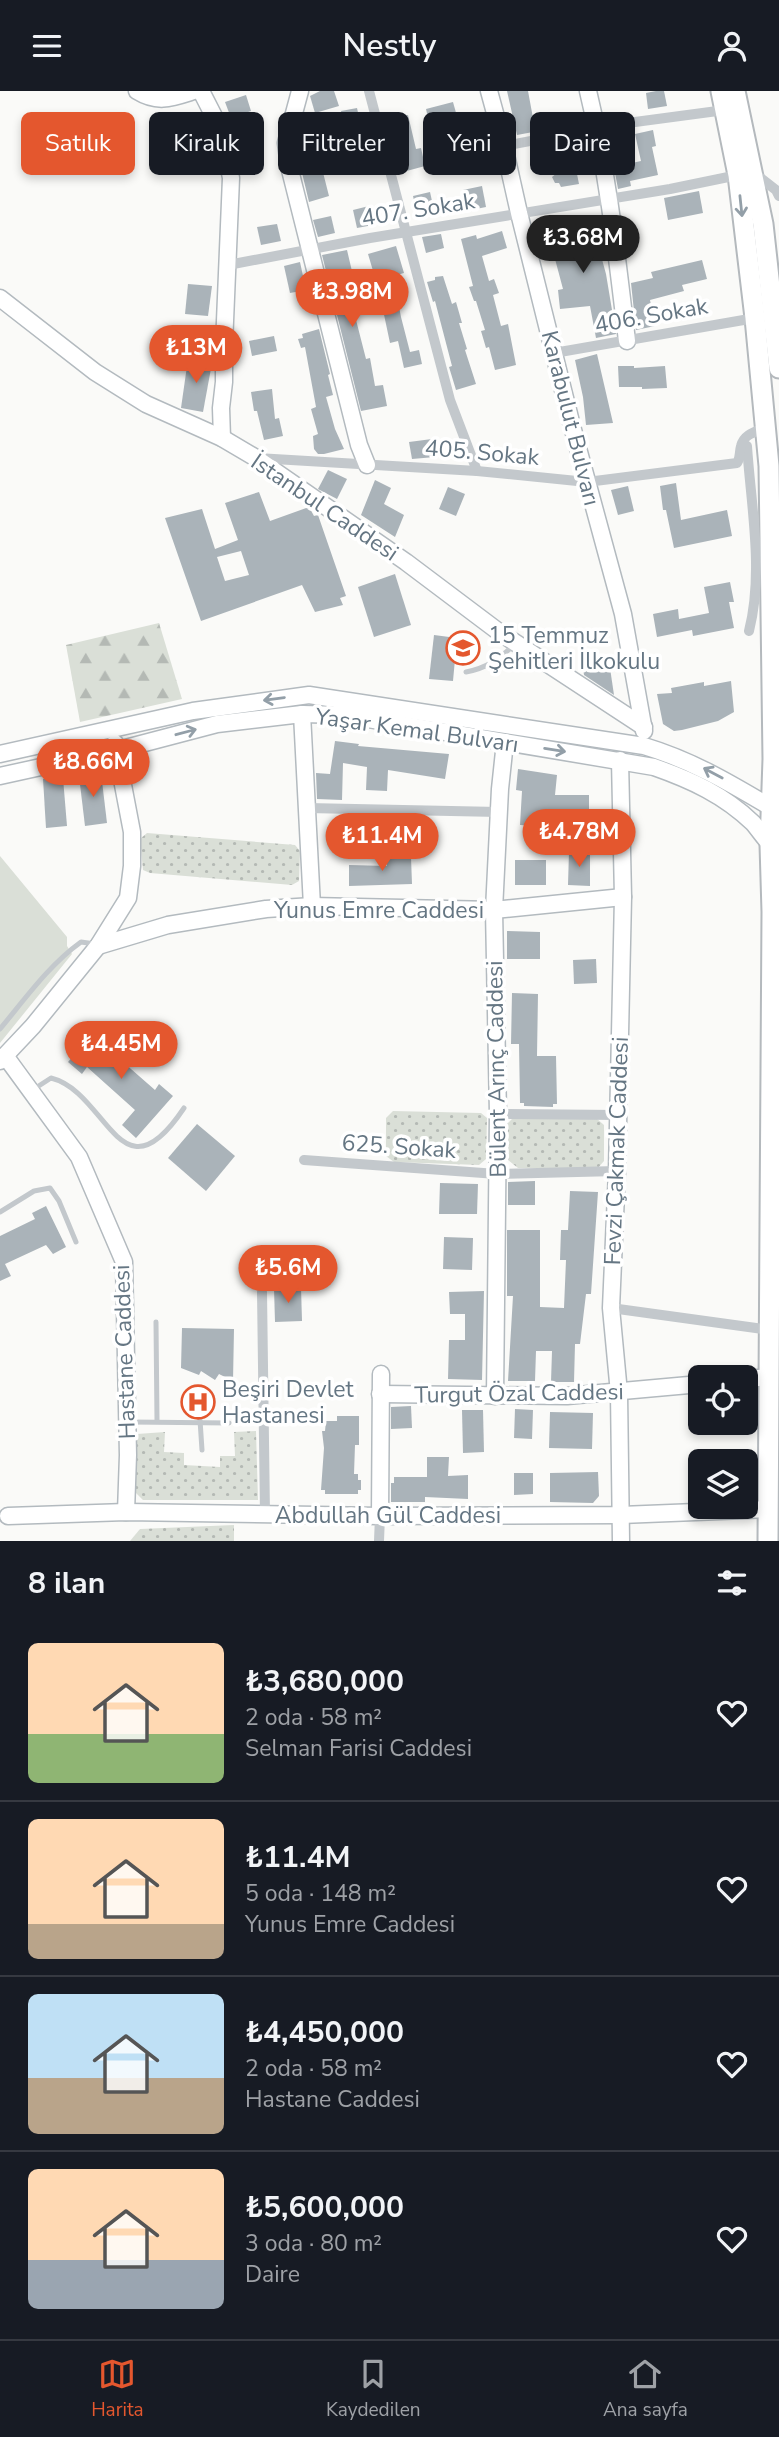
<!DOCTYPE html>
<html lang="tr">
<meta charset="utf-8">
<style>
:root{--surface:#171b24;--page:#20242c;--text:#f1f3f6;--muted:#9ea1a6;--line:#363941;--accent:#e4572e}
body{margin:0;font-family:"Nunito Sans",sans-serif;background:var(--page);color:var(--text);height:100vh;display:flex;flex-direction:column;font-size:26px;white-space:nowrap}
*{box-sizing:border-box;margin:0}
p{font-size:23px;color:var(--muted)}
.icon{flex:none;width:38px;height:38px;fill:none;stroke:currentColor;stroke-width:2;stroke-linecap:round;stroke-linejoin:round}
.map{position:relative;height:1450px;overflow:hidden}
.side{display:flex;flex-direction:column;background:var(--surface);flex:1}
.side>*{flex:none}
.banner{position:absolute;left:21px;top:21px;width:738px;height:63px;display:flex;gap:14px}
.fabs{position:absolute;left:688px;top:1274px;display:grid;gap:14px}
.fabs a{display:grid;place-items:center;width:70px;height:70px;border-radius:10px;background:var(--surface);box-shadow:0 4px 10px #0003;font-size:35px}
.price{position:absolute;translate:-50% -60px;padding:0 16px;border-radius:24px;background:var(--accent);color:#fff;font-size:23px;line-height:46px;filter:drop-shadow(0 2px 4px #0008)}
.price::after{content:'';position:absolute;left:50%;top:42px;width:21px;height:16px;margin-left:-10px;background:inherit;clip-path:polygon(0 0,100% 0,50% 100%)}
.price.active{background:#222;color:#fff}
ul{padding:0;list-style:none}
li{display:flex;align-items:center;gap:21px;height:175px;padding:0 28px}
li+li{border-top:2px solid var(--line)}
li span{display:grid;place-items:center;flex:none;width:196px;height:140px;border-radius:10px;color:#555}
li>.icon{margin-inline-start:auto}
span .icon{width:84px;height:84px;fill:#fffc;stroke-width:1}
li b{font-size:30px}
h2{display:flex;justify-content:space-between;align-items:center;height:84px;padding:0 28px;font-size:30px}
.chip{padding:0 24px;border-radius:10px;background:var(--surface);box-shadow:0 4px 10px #0003;font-size:24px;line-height:63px}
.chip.active{background:var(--accent);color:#fff}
header{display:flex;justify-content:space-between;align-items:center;height:91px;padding:0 28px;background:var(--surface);font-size:32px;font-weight:600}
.menu{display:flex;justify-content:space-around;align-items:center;height:98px;border-top:2px solid var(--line);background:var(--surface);font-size:19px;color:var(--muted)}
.menu a{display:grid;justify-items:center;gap:4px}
.menu .active{color:var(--accent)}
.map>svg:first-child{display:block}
</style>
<header><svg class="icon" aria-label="menu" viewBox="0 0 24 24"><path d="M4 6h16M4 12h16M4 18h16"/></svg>Nestly<svg class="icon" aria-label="person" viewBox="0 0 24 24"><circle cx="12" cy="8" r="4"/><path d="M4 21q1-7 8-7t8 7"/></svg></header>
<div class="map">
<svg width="779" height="1450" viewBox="0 0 779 1450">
<defs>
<pattern id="grass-dots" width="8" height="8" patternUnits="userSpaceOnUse" patternTransform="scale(1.75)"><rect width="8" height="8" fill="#dadfd7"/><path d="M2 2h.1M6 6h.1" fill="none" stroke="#b4b9b4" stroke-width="1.8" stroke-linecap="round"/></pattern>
<pattern id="forest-firs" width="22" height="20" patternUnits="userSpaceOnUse" patternTransform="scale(1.75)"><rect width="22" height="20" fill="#dadfd7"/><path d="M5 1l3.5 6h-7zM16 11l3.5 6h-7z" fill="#b4b9b4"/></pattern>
</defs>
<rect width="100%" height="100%" fill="#fafaf8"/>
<g fill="url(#grass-dots)">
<path d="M147,742L295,754L300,760L299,790L292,794L150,782L143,779L140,748Z"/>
<path d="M393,1020L481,1022L487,1027L486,1068L479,1074L394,1071L386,1065V1027Z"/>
<path d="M596,1027L604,1034V1070L597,1078L518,1077L508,1069L506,1034L512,1028Z"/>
<path d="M256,1340L258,1409H143L134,1400L137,1343L165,1341L164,1361L184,1362V1374L220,1376V1365H235L234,1341Z"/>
<path d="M234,1434V1450H130L140,1438Z"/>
</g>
<path fill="url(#forest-firs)" d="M159,532L182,608L80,631L66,554Z"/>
<path fill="#dadfd7" d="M0,765L67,846V855L72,863L0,952Z"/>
<g fill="#aab3b9" fill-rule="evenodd">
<path d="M320,0H334L339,15L315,22L310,5Z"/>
<path d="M507,0H528L533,27L557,22L560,36L517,44Z"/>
<path d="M656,0H664L667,15L648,18L646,2Z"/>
<path d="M246,4L251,20L231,27L225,11Z"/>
<path d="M453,11L458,29L430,36L426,18Z"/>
<path d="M357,17L363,44L366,43L373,66L351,73L344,50L347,49L341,20Z"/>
<path d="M408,24L416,58L421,57L425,75L403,81L388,29Z"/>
<path d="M321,29L324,44L314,46L329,105L309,111L298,65L305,63L301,38L302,33Z"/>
<path d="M653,39L656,55L652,56L658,84L630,90L631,95L618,98L614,76L641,70L635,43Z"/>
<path d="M260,41L264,60L240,66L234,47Z"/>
<path d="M479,50L481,65L456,70L454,54Z"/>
<path d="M187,52L204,53V71H187Z"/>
<path d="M575,73L579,93L561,96L559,92H555L552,86L557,82L558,76Z"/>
<path d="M482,95L486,116L466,120L463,99Z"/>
<path d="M699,100L703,122L668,129L664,107Z"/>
<path d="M430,101L434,119L417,123L413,105Z"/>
<path d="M369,115L373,134L357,137L353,119Z"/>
<path d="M559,124L562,136L590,130L597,162L600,161L606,183L616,243L596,247L590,215L560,218L558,199L563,198L555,168L578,162L574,143L544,149L540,127Z"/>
<path d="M331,125L335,142L318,146L313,129Z"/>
<path d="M277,133L281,150L261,154L257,136Z"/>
<path d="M502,140L507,157L482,165L489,190L494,188L499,202L493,204L501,235L508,233L516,274L495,279L489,256L486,257L481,240L485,239L476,210H474L469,196L473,195L461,148L476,144L477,148Z"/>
<path d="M441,143L444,157L426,162L422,146Z"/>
<path d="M396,155L404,182L393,185L401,226L410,261L419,259L422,273L404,277L398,250L390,252L379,200L368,163Z"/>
<path d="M347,159L362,223L355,225L366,268L370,267L375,295L383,294L387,315L361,320L322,164Z"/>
<path d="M702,169L707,188L682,194L684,200L650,209L655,235L636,239L631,192L653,187L651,181Z"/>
<path d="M300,171L306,199L290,202L284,175Z"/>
<path d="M443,185L452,213L456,211L462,232H459L467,258L465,259L476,293L456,299L449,276L452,275L435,210L433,211L427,191L435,189V186Z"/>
<path d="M188,193L212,195L208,225L185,223Z"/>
<path d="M319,238L330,283L328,284L333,304L326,306L335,338L344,358L324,363H318L314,358L313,345L318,343L311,318L316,316L305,256L301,257L298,248L303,247L302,243Z"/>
<path d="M274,245L277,260L252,265L249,250Z"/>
<path d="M597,263L613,332L586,334L583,306L575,269Z"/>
<path d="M188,268L212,272L203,321L181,317Z"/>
<path d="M618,275H634V277L665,275L667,297L642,298V296H619Z"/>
<path d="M272,298L275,328L279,327L283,345L264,349L257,320H254L251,301Z"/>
<path d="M432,348L435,366L412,368L409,351Z"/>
<path d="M328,379L347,388L337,408L318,398Z"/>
<path d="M375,389L391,397L384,413L404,424L395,446L361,424Z"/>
<path d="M676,392L681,429L727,419L732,445L674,457L666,419H663L660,395Z"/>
<path d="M628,395L634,420L618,424L611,399Z"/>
<path d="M448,396L465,403L456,425L439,418Z"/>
<path d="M259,401L270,430L309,416L314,425L318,424L346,505L340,507L343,514L315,521L302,494L201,530L165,427L202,418L215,458L238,449L225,412ZM241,460L249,484L225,490L217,466Z"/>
<path d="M395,483L411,534L374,546L358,496Z"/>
<path d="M730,491L734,511H729L734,537L693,545L692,539L657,546L653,523L678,518L679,528L709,522L704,496Z"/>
<path d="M434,544L457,547L453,590L429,588Z"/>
<path d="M583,577H610L614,604L584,584Z"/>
<path d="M731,590L734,621L718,630L682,639L674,640L663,633L657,603L672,602L671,597L704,591V595Z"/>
<path d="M335,650L359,653L358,655L449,663L445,688L388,679L387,700L366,699L367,676L343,672L342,709L317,708L316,682L330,683Z"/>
<path d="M518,678L557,684L555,704H589V733L558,732L557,736L520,734L522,700L516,699Z"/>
<path d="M101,682L107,732L85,735L79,685Z"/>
<path d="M63,687L67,735L46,737L43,688Z"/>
<path d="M569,761L590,762V795L568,794Z"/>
<path d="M411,766L412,793L349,795V774L387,775L386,768Z"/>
<rect x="515" y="769" width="31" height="25"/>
<path d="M507,840L540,841V868H507Z"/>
<path d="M596,868L597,892L574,893L573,869Z"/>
<path d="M512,902L538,903L537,965H556L557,1013H553V1016L524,1015V1012H520L519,953H511Z"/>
<path d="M99,936L114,949L107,957L155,999L159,993L173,1005L136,1047L122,1034L135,1019L87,976L82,983L68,971Z"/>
<path d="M197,1033L235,1065L206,1100L168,1067Z"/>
<path d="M535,1090V1114H508V1091Z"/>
<path d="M440,1092L478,1093L477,1123H439Z"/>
<path d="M570,1100L598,1101L591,1203H586L580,1253H575L574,1291H551L552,1260H536L535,1290H508L513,1205H507V1139H540V1216L564,1217L566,1169H560L561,1139H568Z"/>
<path d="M46,1115L66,1156L53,1163L46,1154L5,1173L11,1185L0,1190V1145L35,1128L32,1122Z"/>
<path d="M444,1146L473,1147L472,1179L443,1178Z"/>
<path d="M301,1196L302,1230L275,1231L274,1197Z"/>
<path d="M484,1200L482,1289L448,1288L449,1249H465V1223H450L449,1201Z"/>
<path d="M182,1237L234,1238L233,1290L219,1283L215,1289L201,1280L199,1284L181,1277Z"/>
<path d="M411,1315L412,1337L391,1338V1316Z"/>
<path d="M515,1318L533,1319L532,1348L514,1347Z"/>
<path d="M462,1319H483L484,1361L463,1362Z"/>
<path d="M550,1321L593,1322L592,1358L549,1357Z"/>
<path d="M337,1325H359V1354H355L354,1383H358V1389H361V1399H358V1403H325V1399H321L324,1357L322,1340H325L326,1330H337Z"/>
<path d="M427,1366H449L448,1385L468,1384V1408L425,1406V1411H391V1392H394V1386H427Z"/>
<path d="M598,1381L599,1405L593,1412L550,1411V1382Z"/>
<path d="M514,1382H533V1403L514,1404Z"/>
</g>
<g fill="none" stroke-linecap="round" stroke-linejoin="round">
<defs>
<g id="secondary">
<path d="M137,0C158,13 172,7 194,0"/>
<path d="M201,0L222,41L231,87L224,254V291L221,317L222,347"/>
<path d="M300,0L286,52L289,75L359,354L367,374"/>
<path d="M489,0L504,55L519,122L572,335L623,523L644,640"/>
<path d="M588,0C608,82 617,166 627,250"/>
<path d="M0,207L95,281L146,313L222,347L256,367L406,471L499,541L644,636"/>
<path d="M302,623L312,815"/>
<path d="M0,663L193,620L309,604L644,655C691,669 730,692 772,717L779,718"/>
<path d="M620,669L623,806L617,1080L611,1217L619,1302L621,1450"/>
<path d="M0,685L118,659L217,633L302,623L344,624L654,676C691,689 724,704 753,732C760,740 766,750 774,757"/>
<path d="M98,855L168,834L266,818L312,815L494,819L623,806"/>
<path d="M6,966L79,1066L124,1171L128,1364L126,1421"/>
<path d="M0,970L33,935L98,855L128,807L132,775V741L115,652"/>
<path d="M746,1288L769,1286"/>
<path d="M380,1303L567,1305L700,1293"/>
<path d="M495,1305L498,1023L494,819L500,698L505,651"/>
<path d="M8,1425L126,1421L380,1425L621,1424L769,1418"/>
<path d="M380,1425L381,1283"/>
</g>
<g id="highway">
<path d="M721,0L738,84L755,227L769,375L773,668L770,754L772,821L768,1450"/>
<path d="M735,0L763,133L779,277"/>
</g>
</defs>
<use href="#secondary" stroke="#b3babf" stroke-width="19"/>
<use href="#highway" stroke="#b4b9bd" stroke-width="23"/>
<g stroke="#c3c8cc" stroke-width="5">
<path d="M466,581C487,577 499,568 514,554"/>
<path d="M0,938C25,908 49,874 81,851L95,853"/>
<path d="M34,998L51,987C108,1001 120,1113 184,1017"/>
<path d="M0,1121L34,1100L50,1097L59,1110L76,1151"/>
<path d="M156,1231L157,1330"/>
<circle cx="200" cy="1310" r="13"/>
<path d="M200,1329L202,1359"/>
<path d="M130,1331L229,1332"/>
</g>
<g stroke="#c3c8cc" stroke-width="10">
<path d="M369,0L450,309L477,380"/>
<path d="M504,55L620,33L725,19"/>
<path d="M753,81L776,99L779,105"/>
<path d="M228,174L370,147L670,98L738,84"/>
<path d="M554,262L755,227"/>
<path d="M747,355C751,415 764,481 749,540"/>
<path d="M257,367L477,380L587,391L737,372C741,366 739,362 741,355C744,343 755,341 765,337"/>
<path d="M307,717L499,721"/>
<path d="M498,1023L618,1024"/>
<path d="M304,1069L497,1083L617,1080"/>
<path d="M262,1201L265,1424"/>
<path d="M611,1217L770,1239"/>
<path d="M379,1450L380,1425"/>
</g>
<use href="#secondary" stroke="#fff" stroke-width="16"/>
<use href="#highway" stroke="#fff" stroke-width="19"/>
</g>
<defs><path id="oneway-shaft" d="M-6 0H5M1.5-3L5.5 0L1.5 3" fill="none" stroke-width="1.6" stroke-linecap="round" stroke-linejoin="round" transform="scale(1.75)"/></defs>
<g stroke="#939fa8">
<use href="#oneway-shaft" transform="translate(741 115) rotate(84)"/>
<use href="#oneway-shaft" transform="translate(274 608) rotate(172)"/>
<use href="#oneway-shaft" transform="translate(186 641) rotate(-15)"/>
<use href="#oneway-shaft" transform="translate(555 659) rotate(9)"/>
<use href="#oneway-shaft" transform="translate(713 682) rotate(-152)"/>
</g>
<defs>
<symbol id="school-ring" viewBox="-11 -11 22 22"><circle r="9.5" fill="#fff" stroke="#e4572e" stroke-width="1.5"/><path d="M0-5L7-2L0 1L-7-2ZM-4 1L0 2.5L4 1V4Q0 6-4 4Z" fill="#e4572e"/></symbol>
<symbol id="hospital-ring" viewBox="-11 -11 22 22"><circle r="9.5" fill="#fff" stroke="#e4572e" stroke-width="1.5"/><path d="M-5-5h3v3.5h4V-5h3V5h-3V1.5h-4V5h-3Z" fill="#e4572e"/></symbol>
</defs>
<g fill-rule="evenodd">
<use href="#school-ring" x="444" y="538" width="38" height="38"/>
<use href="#hospital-ring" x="179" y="1292" width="38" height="38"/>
</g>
<g text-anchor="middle" stroke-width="7" stroke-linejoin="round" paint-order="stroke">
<g font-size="23" fill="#657683" stroke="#fff">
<text transform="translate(418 118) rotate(-9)" y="8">407. Sokak</text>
<text transform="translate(651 224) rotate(-10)" y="8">406. Sokak</text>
<text transform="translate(571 327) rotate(76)" y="8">Karabulut Bulvarı</text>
<text transform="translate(482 361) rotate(5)" y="8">405. Sokak</text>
<text transform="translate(325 416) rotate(34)" y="8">İstanbul Caddesi</text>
<text transform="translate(417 639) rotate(8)" y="8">Yaşar Kemal Bulvarı</text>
<text x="379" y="827">Yunus Emre Caddesi</text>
<text transform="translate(496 978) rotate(-91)" y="8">Bülent Arınç Caddesi</text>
<text transform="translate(399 1055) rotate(4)" y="8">625. Sokak</text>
<text transform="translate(616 1060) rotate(-88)" y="8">Fevzi Çakmak Caddesi</text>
<text transform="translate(124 1261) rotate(-92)" y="8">Hastane Caddesi</text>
<text transform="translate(519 1302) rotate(-1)" y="8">Turgut Özal Caddesi</text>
<text x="388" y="1432">Abdullah Gül Caddesi</text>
</g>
<g font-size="23" fill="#657683" stroke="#fff" text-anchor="start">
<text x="488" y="552">15 Temmuz<tspan x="488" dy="26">Şehitleri İlkokulu</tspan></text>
<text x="222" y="1306">Beşiri Devlet<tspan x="222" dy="26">Hastanesi</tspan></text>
</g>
</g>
</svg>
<div class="fabs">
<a><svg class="icon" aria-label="locate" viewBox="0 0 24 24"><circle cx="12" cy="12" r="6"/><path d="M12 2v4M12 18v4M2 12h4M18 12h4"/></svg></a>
<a><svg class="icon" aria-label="layers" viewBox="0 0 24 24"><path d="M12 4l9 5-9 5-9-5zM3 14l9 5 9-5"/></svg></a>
</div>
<b class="price active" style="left:583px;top:184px">₺3.68M</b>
<b class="price" style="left:352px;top:238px">₺3.98M</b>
<b class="price" style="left:196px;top:294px">₺13M</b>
<b class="price" style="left:93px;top:708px">₺8.66M</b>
<b class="price" style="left:579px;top:778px">₺4.78M</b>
<b class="price" style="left:382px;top:782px">₺11.4M</b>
<b class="price" style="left:121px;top:990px">₺4.45M</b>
<b class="price" style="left:288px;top:1214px">₺5.6M</b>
<div class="banner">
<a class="chip active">Satılık</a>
<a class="chip">Kiralık</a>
<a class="chip">Filtreler</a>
<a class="chip">Yeni</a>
<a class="chip">Daire</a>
</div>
</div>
<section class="side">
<h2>8 ilan<svg class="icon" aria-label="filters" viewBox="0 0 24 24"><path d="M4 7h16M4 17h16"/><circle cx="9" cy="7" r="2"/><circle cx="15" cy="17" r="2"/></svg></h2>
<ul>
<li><span style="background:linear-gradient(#ffd9b3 65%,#8fb573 0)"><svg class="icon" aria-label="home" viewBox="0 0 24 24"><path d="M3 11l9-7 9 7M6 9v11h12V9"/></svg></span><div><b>₺3,680,000</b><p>2 oda · 58 m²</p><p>Selman Farisi Caddesi</p></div><svg class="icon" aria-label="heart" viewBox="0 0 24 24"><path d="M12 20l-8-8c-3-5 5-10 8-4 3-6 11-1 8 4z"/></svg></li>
<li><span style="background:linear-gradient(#ffd9b3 75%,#b9a48a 0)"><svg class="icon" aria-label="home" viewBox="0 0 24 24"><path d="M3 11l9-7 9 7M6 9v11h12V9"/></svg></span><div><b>₺11.4M</b><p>5 oda · 148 m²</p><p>Yunus Emre Caddesi</p></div><svg class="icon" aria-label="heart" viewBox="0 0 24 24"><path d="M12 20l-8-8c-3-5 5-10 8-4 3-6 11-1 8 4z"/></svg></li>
<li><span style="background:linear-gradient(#bfe0f5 60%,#b9a48a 0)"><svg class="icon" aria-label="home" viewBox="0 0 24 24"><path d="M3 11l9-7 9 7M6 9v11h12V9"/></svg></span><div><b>₺4,450,000</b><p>2 oda · 58 m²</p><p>Hastane Caddesi</p></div><svg class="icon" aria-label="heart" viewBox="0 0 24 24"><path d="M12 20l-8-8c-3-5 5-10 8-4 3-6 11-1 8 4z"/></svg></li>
<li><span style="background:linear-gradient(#ffd9b3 65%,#9aa5b1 0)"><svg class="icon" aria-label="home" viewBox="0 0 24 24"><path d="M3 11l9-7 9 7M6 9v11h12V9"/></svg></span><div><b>₺5,600,000</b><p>3 oda · 80 m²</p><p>Daire</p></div><svg class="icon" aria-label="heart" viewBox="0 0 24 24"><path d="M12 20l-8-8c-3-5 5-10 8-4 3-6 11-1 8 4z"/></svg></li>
</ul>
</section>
<nav class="menu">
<a class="active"><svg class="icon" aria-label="map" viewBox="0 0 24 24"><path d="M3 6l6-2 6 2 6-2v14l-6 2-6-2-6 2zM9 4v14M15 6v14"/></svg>Harita</a>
<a><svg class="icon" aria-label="saved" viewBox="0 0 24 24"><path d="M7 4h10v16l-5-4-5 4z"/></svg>Kaydedilen</a>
<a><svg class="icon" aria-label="home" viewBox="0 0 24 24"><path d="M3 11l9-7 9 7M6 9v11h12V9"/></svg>Ana sayfa</a>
</nav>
